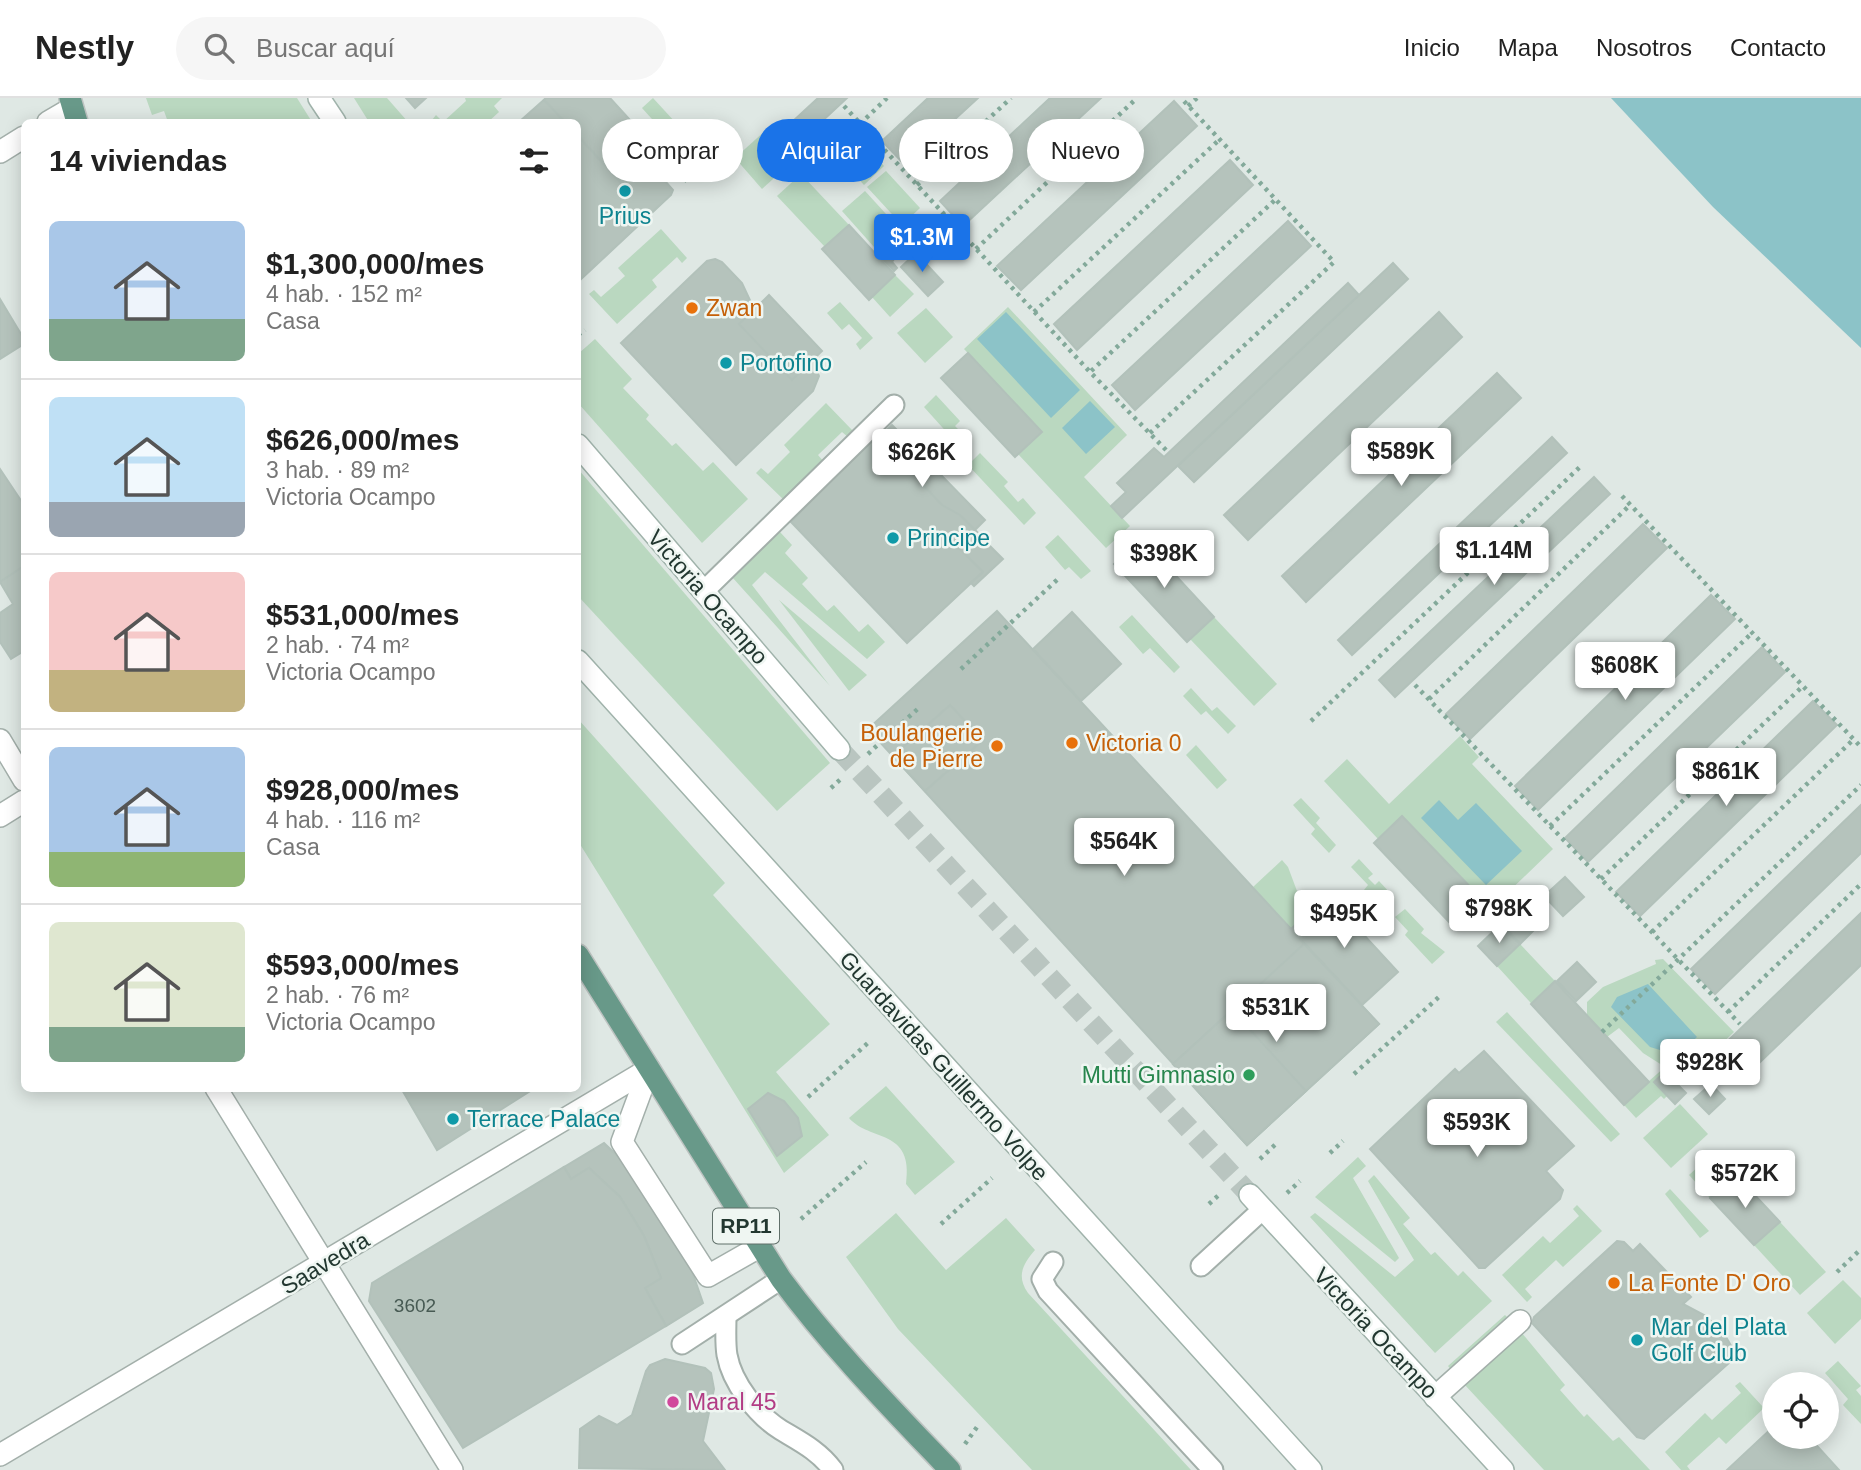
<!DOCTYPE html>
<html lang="es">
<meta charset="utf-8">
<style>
:root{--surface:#fff;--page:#f6f6f6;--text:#222;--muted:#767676;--line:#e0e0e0;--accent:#1a73e8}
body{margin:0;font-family:Helvetica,sans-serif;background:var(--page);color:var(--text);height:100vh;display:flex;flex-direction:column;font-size:26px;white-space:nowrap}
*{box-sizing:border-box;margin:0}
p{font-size:23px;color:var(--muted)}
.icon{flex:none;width:38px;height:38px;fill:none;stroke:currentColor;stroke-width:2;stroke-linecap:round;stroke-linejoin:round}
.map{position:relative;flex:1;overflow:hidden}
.side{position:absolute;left:21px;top:21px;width:560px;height:973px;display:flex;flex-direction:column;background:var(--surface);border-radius:10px;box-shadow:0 4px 18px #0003}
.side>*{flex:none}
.hud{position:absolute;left:602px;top:21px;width:665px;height:63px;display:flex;gap:14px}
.buttons{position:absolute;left:1762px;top:1274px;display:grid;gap:14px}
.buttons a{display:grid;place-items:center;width:77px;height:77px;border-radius:50%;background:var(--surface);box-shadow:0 4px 18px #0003;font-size:35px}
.price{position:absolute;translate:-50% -60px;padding:0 16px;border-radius:7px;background:#fff;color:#222;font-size:23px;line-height:46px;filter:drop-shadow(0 2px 4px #0008)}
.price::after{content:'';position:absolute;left:50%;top:42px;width:21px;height:16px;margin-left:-10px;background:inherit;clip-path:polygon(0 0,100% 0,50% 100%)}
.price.current{background:var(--accent);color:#fff}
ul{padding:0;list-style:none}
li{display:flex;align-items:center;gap:21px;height:175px;padding:0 28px}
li+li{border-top:2px solid var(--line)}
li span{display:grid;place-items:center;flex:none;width:196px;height:140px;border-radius:10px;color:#555}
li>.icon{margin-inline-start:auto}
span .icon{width:84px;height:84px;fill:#fffc;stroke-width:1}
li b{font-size:30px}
h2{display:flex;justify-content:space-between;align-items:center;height:84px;padding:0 28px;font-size:30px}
.tag{padding:0 24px;border-radius:32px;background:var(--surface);box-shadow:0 4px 18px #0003;font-size:24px;line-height:63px}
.tag.current{background:var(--accent);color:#fff}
header{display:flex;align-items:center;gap:42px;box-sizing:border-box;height:98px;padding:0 35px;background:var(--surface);border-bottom:2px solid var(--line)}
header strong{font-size:33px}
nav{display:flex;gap:38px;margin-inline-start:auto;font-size:24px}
.search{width:490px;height:63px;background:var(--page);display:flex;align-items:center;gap:18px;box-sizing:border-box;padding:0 24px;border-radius:38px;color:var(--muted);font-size:26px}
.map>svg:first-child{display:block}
</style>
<header>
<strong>Nestly</strong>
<div class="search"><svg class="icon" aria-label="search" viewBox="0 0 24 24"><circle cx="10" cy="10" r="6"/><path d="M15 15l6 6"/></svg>Buscar aquí</div>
<nav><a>Inicio</a><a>Mapa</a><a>Nosotros</a><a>Contacto</a></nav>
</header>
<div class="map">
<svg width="1861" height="1372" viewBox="0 0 1861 1372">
<rect width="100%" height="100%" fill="#dfe8e4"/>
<g fill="#bad8c0" fill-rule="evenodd">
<path d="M146,0H297L312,24H168L164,13L152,17Z"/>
<path d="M354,0H387L408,24H369Z"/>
<path d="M465,0H502L494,8L499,14L488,24H434L432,22L436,17L443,24L466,3Z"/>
<path d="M653,0L709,61L698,72L642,10Z"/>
<path d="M849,30L884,68L864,87L829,49Z"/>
<path d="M767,31L795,61L762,91L735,60Z"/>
<path d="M886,73L920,110L902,127L867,89Z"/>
<path d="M801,76L849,127L825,149L777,98Z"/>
<path d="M865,93L897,128L874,149L842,113Z"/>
<path d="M661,131L687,160L682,165L677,159L652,182L657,189L617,226L589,196L594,192L601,199L625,178L618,170Z"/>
<path d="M895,177L914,196L890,219L872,199Z"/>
<path d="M840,204L873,240L860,252L856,246L862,240L849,226L842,232L827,215Z"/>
<path d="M1008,209L1127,337L1084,379L1130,428L1106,450L1018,356L1042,334L964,251Z"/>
<path d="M926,210L953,239L925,265L897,235Z"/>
<path d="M595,241L632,281L623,290L649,317L646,321L672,348L676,345L703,373L713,364L748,401L702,445L578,305V256Z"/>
<path d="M936,297L960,323L955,328L968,341L960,349L924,309Z"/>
<path d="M826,305L853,333L848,339L842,334L818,357L824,364L785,403L756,375L761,370L768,376L790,354L784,347Z"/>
<path d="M980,355L1008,384L1004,388L1018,404L1023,400L1036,415L1024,427L968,367Z"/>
<path d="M578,371L830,665L777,713L578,498Z"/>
<path d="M780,434L792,447L785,455L808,480L802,486L827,513L834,507L859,534L868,526L885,544L867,561L765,474L752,487L830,588L732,479Z"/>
<path d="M1058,437L1091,473L1081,481L1069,469L1065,472L1045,449Z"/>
<path d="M779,502L859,570L867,577L849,593Z"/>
<path d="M1132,517L1180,569L1174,575L1150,550L1143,556L1119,529Z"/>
<path d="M1214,519L1277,586L1254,608L1190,541Z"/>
<path d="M1191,590L1212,613L1217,609L1236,628L1228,636L1206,613L1201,617L1183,598Z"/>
<path d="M578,621L725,785L713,797L830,926L776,974L829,1037L784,1075L578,743Z"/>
<path d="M1460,638L1479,659L1472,666L1553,751L1473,828L1462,816L1480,799L1402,718L1378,741L1324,683L1347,661L1389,706Z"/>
<path d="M1196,647L1227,682L1217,691L1186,657Z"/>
<path d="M1301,700L1320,720L1316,725L1336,747L1329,755L1311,736L1315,731L1293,707Z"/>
<path d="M1359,761L1373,776L1368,780L1375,787L1379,783L1390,795L1378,807L1364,792L1368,787L1351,769Z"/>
<path d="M1282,762L1288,769L1306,817L1291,831L1253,789Z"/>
<path d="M1405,811L1424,831L1421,835L1445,854L1432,866L1405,837L1408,833L1395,819Z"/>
<path d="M1520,846L1587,917V904L1603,889L1656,866L1655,862L1663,861L1734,934L1664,1001L1661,998L1636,1020L1497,868ZM1619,930L1643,955L1665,969L1649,983L1607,939Z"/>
<path d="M1507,914L1620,1036L1611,1044L1496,924Z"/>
<path d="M886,988L955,1064L915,1097L906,1086C914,1030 870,1044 849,1020Z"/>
<path d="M1680,1006L1708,1036L1671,1070L1643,1040Z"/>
<path d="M1714,1054L1735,1076L1710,1100L1689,1077Z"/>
<path d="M1358,1059L1366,1068L1353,1080L1399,1160L1395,1164L1315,1099Z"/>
<path d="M1374,1077L1410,1120L1403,1126L1431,1157L1435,1154L1458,1178L1463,1173L1492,1203L1435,1255L1310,1119L1315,1115L1395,1179L1414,1162L1368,1083Z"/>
<path d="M1670,1091L1709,1133L1700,1140L1665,1096Z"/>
<path d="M1577,1107L1602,1133L1563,1169L1556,1162L1525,1191L1532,1199L1527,1204L1502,1177L1543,1138L1550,1145L1579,1118L1573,1111Z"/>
<path d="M896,1115L946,1172L1006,1120L1035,1152C1023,1166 1016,1178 1028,1195L1191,1372H1032L898,1231L846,1159Z"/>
<path d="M1780,1124L1826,1174L1800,1197L1754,1147Z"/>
<path d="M1843,1182L1861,1200V1221L1835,1246L1807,1215Z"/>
<path d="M1505,1217L1509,1221L1452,1273L1448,1268Z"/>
<path d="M1521,1234L1565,1287L1560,1292L1584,1319L1587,1316L1613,1343L1619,1339L1650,1372H1544L1464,1286Z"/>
<path d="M1838,1263L1861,1288L1856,1292L1861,1298V1326L1843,1307L1848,1301L1825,1275Z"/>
<path d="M1740,1284L1764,1310L1726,1346L1719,1339L1687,1368L1690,1372H1681L1665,1354L1705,1315L1712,1322L1741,1295L1735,1288Z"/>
</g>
<g fill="#8cc3c8">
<path d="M1611,0H1861V250L1713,109Z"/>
<path d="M1006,214L1080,292L1051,320L977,241Z"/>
<path d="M1090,303L1115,329L1086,356L1062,330Z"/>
<path d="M1439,702L1458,722L1476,705L1522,753L1486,787L1421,720Z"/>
<path d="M1648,886L1697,939L1672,963L1660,952L1650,949L1611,909L1617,899Z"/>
</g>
<g fill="#b5c3bc" stroke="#b2c1ba" stroke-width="2">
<path d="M406,0H426L415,10Z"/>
<path d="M546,0H591L673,92L671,97L578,184V24H519Z"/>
<path d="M546,0H610L660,55L624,88L578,38V24H565L544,2Z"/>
<path d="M818,0H847L792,51L778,37Z"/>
<path d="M928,0H978L905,67L882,43Z"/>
<path d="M1050,0H1101L963,128L940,103Z"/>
<path d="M1174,3L1197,28L1021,192L997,168Z"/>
<path d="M1230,62L1253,87L1077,252L1054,226Z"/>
<path d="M1288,123L1311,148L1135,312L1112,287Z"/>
<path d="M849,127L895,177L869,202L822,151Z"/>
<path d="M894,135L904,146L892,164L897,170L894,173L875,153Z"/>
<path d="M916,155L943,184L928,198L901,169Z"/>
<path d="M715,161L722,164L742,185L754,211L771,229L790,238L812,262L819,278L813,293L736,367L621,245L707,163Z"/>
<path d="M1393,165L1408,181L1194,384L1178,368Z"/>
<path d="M1348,185L1359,197L1122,420L1111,408L1126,394L1117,385L1154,350L1164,359Z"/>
<path d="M769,197L822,253L792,282L739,226Z"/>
<path d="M0,201L24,241V246L0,261Z"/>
<path d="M1439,214L1462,239L1248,442L1224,417Z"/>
<path d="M968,255L1042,334L1015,359L941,280Z"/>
<path d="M1497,275L1521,300L1306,504L1282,478Z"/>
<path d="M892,327L985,422L952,455L859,360Z"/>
<path d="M1552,339L1567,355L1352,557L1338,542Z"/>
<path d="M879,340L899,349L917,371L924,388L942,407L960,417L978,435L985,444L989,458L983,474L907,545L791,424L869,343Z"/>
<path d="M0,371L24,407V468L0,484Z"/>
<path d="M1594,379L1610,396L1395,599L1379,582Z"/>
<path d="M1643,426L1667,450L1470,641L1446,616Z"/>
<path d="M975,433L1003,461L974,488L971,485L983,474L958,449Z"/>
<path d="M1141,440L1214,519L1187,544L1114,466Z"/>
<path d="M24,468V553L11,561L0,544V515L13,506L0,484Z"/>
<path d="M1711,497L1735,521L1538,712L1515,688Z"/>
<path d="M997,513L1379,926L1247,1047L868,631Z"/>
<path d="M1072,514L1121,566L1081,603L1033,551Z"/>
<path d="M1762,549L1785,574L1588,764L1565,740Z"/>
<path d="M1813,603L1837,627L1640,818L1616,794Z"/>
<path d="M950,607L983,642L925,693L893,658Z"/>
<path d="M1861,707V755L1715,896L1691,871Z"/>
<path d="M1402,718L1480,799L1451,826L1374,745Z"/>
<path d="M1565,779L1584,799L1563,818L1544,798Z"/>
<path d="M1327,797L1398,874L1362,907L1291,831Z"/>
<path d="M1515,812L1534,832L1520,846L1501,826Z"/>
<path d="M1861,815V867L1756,968L1744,954L1725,972L1712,958Z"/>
<path d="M1501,826L1520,846L1497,868L1478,848Z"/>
<path d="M1304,846L1379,926L1247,1047L1173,966Z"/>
<path d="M1577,864L1596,884L1576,903L1557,883Z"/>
<path d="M1555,883L1649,984L1624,1007L1531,906Z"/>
<path d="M1232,912L1306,993L1247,1047L1173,966Z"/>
<path d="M1484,953L1574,1048L1546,1073L1563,1092L1560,1101L1485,1170H1479L1370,1051L1455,971L1459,975Z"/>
<path d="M1665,974L1686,995L1675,1006L1654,984Z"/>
<path d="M1711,986L1725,1001L1709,1016L1694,1001Z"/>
<path d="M401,990H535L437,1052Z"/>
<path d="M768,995L784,1003L798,1020L802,1038L777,1058L748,1011Z"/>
<path d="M604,1045L629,1069L688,1162L703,1205L666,1228L645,1190L661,1180L644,1138L620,1099L589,1070L571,1081L564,1069Z"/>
<path d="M564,1069L571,1081L589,1070L620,1099L644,1138L661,1180L645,1190L666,1228L463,1350L369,1203L372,1185Z"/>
<path d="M1735,1076L1780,1124L1754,1147L1710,1100Z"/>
<path d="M1617,1143L1624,1144L1633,1153L1640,1146L1691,1199L1683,1206L1706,1218L1726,1239L1733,1251L1729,1265L1644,1341L1637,1339L1532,1225L1534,1219Z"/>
<path d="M665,1261L705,1270L711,1275L714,1291L703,1343L725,1372L579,1370L580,1331L599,1318L617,1327L632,1317L646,1273L650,1267Z"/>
<path d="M1774,1328V1339H1809L1839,1372H1727Z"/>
</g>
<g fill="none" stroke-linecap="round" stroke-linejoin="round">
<path stroke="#b9c5c0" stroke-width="21" stroke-dasharray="21 10" stroke-linecap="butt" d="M839,651L1250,1097"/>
<defs>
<g id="lane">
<path d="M704,493L894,307"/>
<path d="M1053,1164L1042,1181L1048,1193L1213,1372"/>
<path d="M1201,1168L1262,1112"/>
<path d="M726,1218C726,1231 725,1245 727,1257C732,1285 757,1317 781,1332C801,1344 819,1353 833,1372"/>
<path d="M682,1246L781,1181"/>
</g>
<g id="street">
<path d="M48,24L72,10"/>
<path d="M0,54L24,39"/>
<path d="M0,642L24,682"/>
<path d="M0,718L24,703"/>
<path d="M649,971L622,1044L708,1178L759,1149"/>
<path d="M216,990L452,1372"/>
<path d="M1435,1299L1520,1223"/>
<path d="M0,1357L649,971"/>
</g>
<g id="secondary">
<path d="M319,0L335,24"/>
<path d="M578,347L839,651"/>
<path d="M578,563L1311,1372"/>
<path d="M1250,1097L1503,1372"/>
</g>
<g id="primary">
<path d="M70,0L77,24"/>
<path d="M578,857L781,1181C832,1250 891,1310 950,1372"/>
</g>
</defs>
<use href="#lane" stroke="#a3afaa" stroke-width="23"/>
<use href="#street" stroke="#a3afaa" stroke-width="24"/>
<use href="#secondary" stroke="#a0b3ab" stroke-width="24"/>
<use href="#primary" stroke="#bdc3c1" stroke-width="24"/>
<g stroke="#83a99a" stroke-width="4.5" stroke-dasharray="3.5 5" stroke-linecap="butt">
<path d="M844,8L1090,274"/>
<path d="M1188,8L1197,0"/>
<path d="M860,26L887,0"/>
<path d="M684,81L687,83"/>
<path d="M917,87L1011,0"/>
<path d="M976,151L1137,0"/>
<path d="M1034,214L1220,41"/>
<path d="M578,237L585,232"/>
<path d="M1150,335L1334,164L1181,0"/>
<path d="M1166,352L1090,274L1276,101"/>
<path d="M1622,398L1861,649"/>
<path d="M961,571L1059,480"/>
<path d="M1415,587L1740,926"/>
<path d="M1429,601L1630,407"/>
<path d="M1311,623L1582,367"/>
<path d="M902,625L921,608"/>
<path d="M868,656L886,639"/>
<path d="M831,690L843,679"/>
<path d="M1550,728L1752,535"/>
<path d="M1601,781L1803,588"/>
<path d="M1652,834L1854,641"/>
<path d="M1728,914L1861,786"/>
<path d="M1602,934L1861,687"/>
<path d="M1354,976L1440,898"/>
<path d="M808,999L869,944"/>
<path d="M1330,1055L1343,1043"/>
<path d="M1260,1061L1278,1044"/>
<path d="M1287,1095L1300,1083"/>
<path d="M1209,1106L1221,1095"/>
<path d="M801,1121L866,1064"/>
<path d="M941,1126L992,1080"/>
<path d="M1837,1174L1861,1151"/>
<path d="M965,1346L977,1329"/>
</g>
<use href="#lane" stroke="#fff" stroke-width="19"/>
<use href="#street" stroke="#fff" stroke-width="21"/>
<use href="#secondary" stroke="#fff" stroke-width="21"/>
<use href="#primary" stroke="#689989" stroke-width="21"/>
</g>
<g fill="#0f9aa8" stroke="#eff6f2" stroke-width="2.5">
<circle cx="625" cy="93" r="7"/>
<circle cx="726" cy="265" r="7"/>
<circle cx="893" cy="440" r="7"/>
<circle cx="453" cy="1021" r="7"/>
<circle cx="1637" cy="1242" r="7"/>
</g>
<g fill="#e8710a" stroke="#eff6f2" stroke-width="2.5">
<circle cx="692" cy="210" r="7"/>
<circle cx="1072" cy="645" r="7"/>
<circle cx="997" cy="648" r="7"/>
<circle cx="1614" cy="1185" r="7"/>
</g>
<circle fill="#2e9e5b" stroke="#eff6f2" stroke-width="2.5" cx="1249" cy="977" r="7"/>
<circle fill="#d1479c" stroke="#eff6f2" stroke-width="2.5" cx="673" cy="1304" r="7"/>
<g text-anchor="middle" stroke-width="5" stroke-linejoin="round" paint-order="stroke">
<g font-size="19" fill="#475a53">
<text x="415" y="1214">3602</text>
</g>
<rect fill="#eff6f2" stroke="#60706a" stroke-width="2" x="713" y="1110.5" width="66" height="35" rx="5"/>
<g font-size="21" font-weight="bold" fill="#223730">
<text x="746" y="1135">RP11</text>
</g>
<g font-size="23" fill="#0d838f" stroke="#eff6f2" text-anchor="start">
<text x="625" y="126" text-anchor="middle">Prius</text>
<text x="740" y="273">Portofino</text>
<text x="907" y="448">Principe</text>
<text x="467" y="1029">Terrace Palace</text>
<text x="1651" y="1237">Mar del Plata<tspan x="1651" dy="26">Golf Club</tspan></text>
</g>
<g font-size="23" fill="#c56008" stroke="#eff6f2" text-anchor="start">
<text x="706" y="218">Zwan</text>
<text x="983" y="643" text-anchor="end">Boulangerie<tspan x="983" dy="26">de Pierre</tspan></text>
<text x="1086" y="653">Victoria 0</text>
<text x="1628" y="1193">La Fonte D' Oro</text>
</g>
<g font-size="23" fill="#223730" stroke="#eff6f2">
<text transform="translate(708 499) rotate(49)" y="8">Victoria Ocampo</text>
<text transform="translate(944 968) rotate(48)" y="8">Guardavidas Guillermo Volpe</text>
<text transform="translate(325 1165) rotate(-31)" y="8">Saavedra</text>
<text transform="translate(1376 1235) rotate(47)" y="8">Victoria Ocampo</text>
</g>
<g font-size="23" fill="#27864d" stroke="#eff6f2" text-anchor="end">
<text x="1235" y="985">Mutti Gimnasio</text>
</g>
<g font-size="23" fill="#b23c85" stroke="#eff6f2" text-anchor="start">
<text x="687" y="1312">Maral 45</text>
</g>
</g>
</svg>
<div class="buttons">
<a><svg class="icon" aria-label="locate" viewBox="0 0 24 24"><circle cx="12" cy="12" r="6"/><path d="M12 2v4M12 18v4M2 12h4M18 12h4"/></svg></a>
</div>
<b class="price current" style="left:922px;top:176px">$1.3M</b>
<b class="price" style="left:1401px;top:390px">$589K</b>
<b class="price" style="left:922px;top:391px">$626K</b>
<b class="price" style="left:1494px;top:489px">$1.14M</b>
<b class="price" style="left:1164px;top:492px">$398K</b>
<b class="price" style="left:1625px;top:604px">$608K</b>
<b class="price" style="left:1726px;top:710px">$861K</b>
<b class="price" style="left:1124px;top:780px">$564K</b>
<b class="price" style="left:1499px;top:847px">$798K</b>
<b class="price" style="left:1344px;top:852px">$495K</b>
<b class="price" style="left:1276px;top:946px">$531K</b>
<b class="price" style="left:1710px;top:1001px">$928K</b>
<b class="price" style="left:1477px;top:1061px">$593K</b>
<b class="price" style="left:1745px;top:1112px">$572K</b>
<div class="hud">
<a class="tag">Comprar</a>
<a class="tag current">Alquilar</a>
<a class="tag">Filtros</a>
<a class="tag">Nuevo</a>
</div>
<section class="side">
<h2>14 viviendas<svg class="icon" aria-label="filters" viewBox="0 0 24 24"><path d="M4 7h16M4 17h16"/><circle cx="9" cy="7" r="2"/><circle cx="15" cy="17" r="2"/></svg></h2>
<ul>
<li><span style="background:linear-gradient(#a9c7e8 70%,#7fa58c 0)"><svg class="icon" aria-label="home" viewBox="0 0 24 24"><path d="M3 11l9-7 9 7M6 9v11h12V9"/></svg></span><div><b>$1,300,000/mes</b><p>4 hab. · 152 m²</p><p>Casa</p></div></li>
<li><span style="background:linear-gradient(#bfe0f5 75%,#9aa5b1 0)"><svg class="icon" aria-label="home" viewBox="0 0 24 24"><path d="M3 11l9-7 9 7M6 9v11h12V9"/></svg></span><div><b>$626,000/mes</b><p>3 hab. · 89 m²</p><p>Victoria Ocampo</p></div></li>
<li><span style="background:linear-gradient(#f6c9c9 70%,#c2b280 0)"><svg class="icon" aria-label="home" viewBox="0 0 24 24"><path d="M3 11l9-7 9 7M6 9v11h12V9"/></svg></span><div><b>$531,000/mes</b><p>2 hab. · 74 m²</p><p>Victoria Ocampo</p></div></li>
<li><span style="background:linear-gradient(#a9c7e8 75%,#8fb573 0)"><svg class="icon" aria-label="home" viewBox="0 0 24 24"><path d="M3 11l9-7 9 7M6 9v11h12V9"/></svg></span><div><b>$928,000/mes</b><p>4 hab. · 116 m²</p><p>Casa</p></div></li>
<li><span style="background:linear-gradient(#dfe7d0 75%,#7fa58c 0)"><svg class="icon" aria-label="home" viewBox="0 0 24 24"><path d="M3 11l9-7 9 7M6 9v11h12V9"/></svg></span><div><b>$593,000/mes</b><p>2 hab. · 76 m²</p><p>Victoria Ocampo</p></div></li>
</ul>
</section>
</div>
